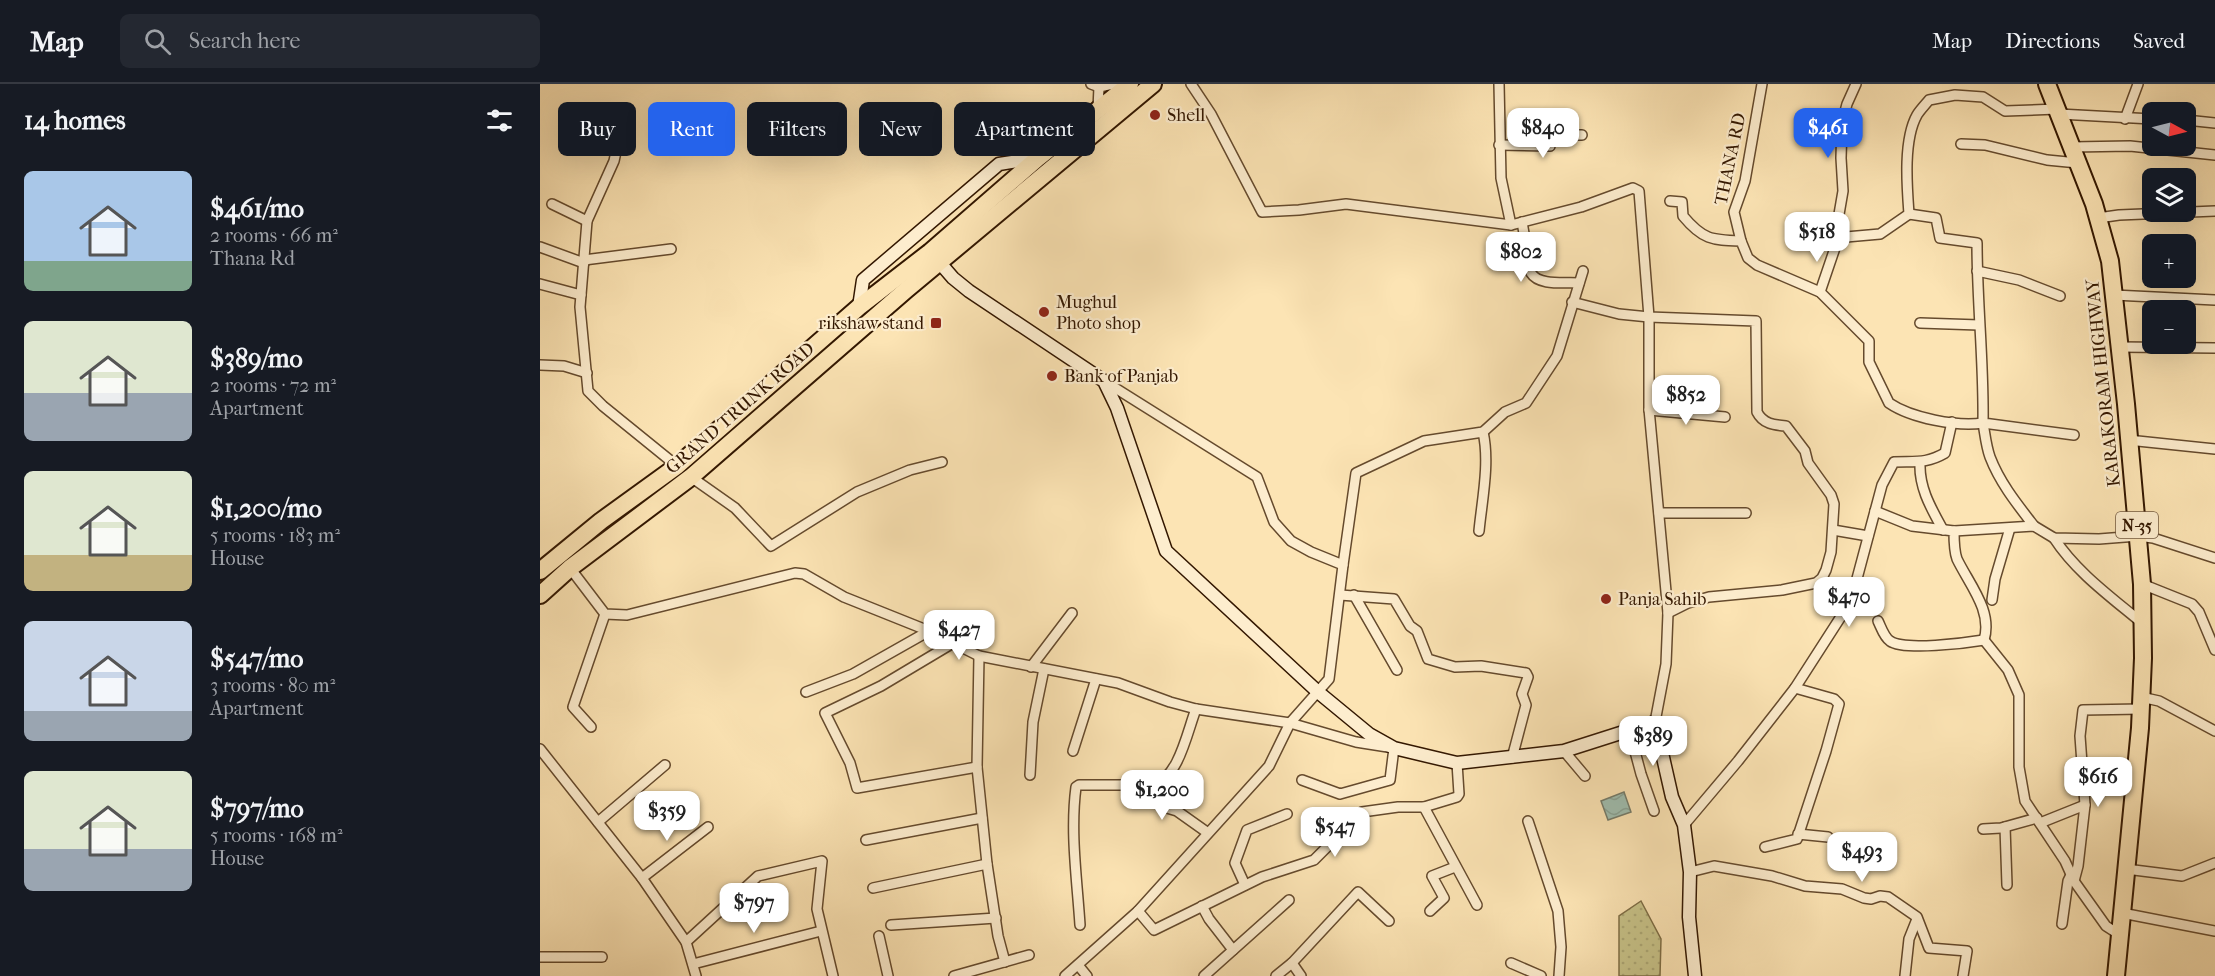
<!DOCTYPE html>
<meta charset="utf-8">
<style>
:root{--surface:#171b24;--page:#242831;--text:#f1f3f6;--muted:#9ea1a6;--line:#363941;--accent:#2563eb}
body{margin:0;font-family:"IM FELL French Canon",serif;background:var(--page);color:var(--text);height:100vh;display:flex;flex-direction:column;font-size:22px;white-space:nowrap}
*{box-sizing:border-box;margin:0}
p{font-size:20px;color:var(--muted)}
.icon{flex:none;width:33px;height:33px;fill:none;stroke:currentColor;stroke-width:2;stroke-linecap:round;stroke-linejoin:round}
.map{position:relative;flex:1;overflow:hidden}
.sheet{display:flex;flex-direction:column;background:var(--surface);width:540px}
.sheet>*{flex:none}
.guide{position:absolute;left:18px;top:18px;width:570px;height:54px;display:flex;gap:12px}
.needle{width:39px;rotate:97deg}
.controls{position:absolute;left:1602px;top:18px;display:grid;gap:12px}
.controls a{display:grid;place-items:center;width:54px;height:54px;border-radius:9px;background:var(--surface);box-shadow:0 6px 24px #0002;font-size:30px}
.price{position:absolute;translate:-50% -51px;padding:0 14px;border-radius:12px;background:#fff;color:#222;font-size:20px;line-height:39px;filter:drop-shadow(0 2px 3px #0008)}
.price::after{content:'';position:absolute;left:50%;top:36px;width:18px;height:14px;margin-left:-9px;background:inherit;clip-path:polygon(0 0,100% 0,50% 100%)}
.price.current{background:var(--accent);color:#fff}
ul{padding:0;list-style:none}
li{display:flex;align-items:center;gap:18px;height:150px;padding:0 24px}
li span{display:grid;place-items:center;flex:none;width:168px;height:120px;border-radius:9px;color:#555}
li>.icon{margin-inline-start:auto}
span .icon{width:72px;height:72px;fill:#fffc;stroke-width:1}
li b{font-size:26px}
h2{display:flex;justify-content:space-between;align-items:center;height:72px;padding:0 24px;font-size:26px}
.pill{padding:0 21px;border-radius:9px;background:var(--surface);box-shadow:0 6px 24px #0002;font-size:21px;line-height:54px}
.pill.current{background:var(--accent);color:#fff}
header{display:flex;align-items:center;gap:36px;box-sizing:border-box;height:84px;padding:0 30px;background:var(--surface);border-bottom:2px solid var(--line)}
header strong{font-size:28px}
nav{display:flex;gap:33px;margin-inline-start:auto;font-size:21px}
.search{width:420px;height:54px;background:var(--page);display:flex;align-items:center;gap:15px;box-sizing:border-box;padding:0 21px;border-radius:9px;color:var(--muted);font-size:22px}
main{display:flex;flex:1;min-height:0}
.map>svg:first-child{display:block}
</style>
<header>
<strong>Map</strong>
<div class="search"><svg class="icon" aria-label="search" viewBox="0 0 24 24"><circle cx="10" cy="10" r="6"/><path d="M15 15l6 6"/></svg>Search here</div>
<nav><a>Map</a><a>Directions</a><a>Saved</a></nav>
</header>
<main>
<section class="sheet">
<h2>14 homes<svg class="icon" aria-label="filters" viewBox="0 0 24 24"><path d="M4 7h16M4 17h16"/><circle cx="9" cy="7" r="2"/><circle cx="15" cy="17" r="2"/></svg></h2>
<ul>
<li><span style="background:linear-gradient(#a9c7e8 75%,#7fa58c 0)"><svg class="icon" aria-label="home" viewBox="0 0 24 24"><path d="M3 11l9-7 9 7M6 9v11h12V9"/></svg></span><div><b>$461/mo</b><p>2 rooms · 66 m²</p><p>Thana Rd</p></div></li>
<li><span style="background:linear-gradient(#dfe7d0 60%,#9aa5b1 0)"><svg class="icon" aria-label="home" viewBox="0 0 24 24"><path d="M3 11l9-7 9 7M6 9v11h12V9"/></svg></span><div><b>$389/mo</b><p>2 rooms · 72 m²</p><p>Apartment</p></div></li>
<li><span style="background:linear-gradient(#dfe7d0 70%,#c2b280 0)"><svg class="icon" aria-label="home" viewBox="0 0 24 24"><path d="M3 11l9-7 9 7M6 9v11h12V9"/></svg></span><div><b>$1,200/mo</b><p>5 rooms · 183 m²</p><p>House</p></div></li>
<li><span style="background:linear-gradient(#c9d6e8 75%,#9aa5b1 0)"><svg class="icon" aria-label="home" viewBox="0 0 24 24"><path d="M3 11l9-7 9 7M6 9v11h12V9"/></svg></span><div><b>$547/mo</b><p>3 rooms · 80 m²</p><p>Apartment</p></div></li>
<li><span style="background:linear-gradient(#dfe7d0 65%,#9aa5b1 0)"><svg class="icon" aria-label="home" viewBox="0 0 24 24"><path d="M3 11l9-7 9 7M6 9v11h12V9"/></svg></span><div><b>$797/mo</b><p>5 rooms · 168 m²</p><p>House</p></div></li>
</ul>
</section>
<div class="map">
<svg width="1675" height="892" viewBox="0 0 1675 892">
<defs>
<pattern id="park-dots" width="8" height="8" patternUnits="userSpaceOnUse" patternTransform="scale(1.5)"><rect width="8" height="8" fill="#c7c288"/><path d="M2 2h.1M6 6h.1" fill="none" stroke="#aba674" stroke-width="1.8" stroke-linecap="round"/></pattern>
<pattern id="water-waves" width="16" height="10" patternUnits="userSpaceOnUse" patternTransform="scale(1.5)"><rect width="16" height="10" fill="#9fbeb0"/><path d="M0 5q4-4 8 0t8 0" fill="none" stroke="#89a396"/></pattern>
</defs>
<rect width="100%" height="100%" fill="#fce4b4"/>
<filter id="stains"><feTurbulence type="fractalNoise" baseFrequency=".00333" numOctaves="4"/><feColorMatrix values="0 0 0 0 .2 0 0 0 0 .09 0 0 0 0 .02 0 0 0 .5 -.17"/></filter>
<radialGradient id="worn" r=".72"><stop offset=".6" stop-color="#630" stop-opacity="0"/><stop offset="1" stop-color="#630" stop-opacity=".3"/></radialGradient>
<path fill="url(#park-dots)" stroke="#7d6c44" stroke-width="1.5" d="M1101,817L1121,855L1120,892H1079V832Z"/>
<path fill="url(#water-waves)" stroke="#747b6a" stroke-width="1.5" d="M1084,708L1091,728L1068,736L1061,717Z"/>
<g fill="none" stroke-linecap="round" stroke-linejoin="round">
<defs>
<g id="street">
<path d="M551,0L559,3L573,0"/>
<path d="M651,0L671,30L722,128L759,126L806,120L971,141L1041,123L1093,104L1099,107L1109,233V325L1128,529L1126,580L1115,638"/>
<path d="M959,0L961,94L971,141"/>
<path d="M558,25L559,3"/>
<path d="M1519,30L1612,35"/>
<path d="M1585,35L1598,0"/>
<path d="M1646,36L1675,39"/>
<path d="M1421,60L1445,61L1507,76L1538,79"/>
<path d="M959,61L1010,62L1011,51H1042"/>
<path d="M77,63L74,77L47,137L40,223L48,307L63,322L137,382"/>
<path d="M1532,63L1590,62L1675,71"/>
<path d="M1130,117L1142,118L1143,132C1163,156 1172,156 1201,157L1208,174L1217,181L1280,208L1329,257V278L1349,319C1371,334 1417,343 1443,339C1445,350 1446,362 1450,373C1460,399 1477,420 1494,442"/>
<path d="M12,120L47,137"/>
<path d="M1369,130L1396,134L1400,154L1437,159C1437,219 1444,279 1443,339L1534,351"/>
<path d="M1558,134L1579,131L1675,127"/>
<path d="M982,138L991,189C999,202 1024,198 1039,199"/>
<path d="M1201,157L1194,128L1205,97L1222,0"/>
<path d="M1297,158L1306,153L1340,150L1369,130C1367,103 1363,56 1377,31C1380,26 1385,21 1389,16L1415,11L1443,13L1465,27L1517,25"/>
<path d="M0,163L44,179"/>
<path d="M44,176L131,165"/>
<path d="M1437,187L1479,196L1520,212"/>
<path d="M0,200L41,211"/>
<path d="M1280,208L1297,158L1298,136L1303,107L1301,74L1302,39L1307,20L1316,0"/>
<path d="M1574,211L1675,216"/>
<path d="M1032,218L1079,230L1109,233L1216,237L1217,328C1223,340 1234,341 1246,342L1265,367L1268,379L1291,411L1294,420L1291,468L1286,486L1282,494L1276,499L1242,506L1169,513L1148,519L1128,529"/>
<path d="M1380,239L1439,241"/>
<path d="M1580,263L1675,264"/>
<path d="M0,281L24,282L47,289"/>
<path d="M1109,326L1185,333"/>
<path d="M1588,356L1675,365"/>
<path d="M1380,379C1379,404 1391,424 1403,446"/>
<path d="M151,393L195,424L231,462L317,408L370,386L402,378"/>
<path d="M1335,427L1372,442L1414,447C1414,456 1414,467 1417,475C1429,500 1453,527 1444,556"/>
<path d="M1119,429H1206"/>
<path d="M1293,446L1328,452"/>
<path d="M939,447C942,416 950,379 943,348"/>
<path d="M1414,447L1494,442L1514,454L1559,455L1598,452L1613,454L1675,474"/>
<path d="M1514,454C1536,488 1571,513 1602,539"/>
<path d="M803,481L816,389L884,357L943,348L965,328L986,319L1017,272L1043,187"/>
<path d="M30,484L65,530L87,531L255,489L264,490L304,513L389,547L439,572L578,599L630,618L656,625L750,639L816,658L854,664L850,696L800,710L762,696"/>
<path d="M1602,500L1652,520L1659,528L1675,566"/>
<path d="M800,511L854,515L870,542L877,547L888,575L915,583L941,582L986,589L988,593L982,610L986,621L972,674"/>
<path d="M814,511L857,586"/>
<path d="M1452,516L1455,495L1470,444"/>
<path d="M1338,537C1341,543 1344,553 1350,557C1364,567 1426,559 1444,556"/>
<path d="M1444,556L1468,586L1479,611V683L1485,717L1525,777L1534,797L1566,842L1580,851"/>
<path d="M413,559L341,602L285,629L310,679L317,704L437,683"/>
<path d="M439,572L437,683L447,780L458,852L465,878"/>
<path d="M491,583L532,529"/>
<path d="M266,608L313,590L389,547"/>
<path d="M1601,613L1619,617L1675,647"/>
<path d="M51,643L33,623L65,530"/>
<path d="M1089,645L1101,690L1114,727"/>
<path d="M0,665L102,794L146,858L156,892"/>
<path d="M533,667L556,595"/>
<path d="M1024,667L1045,692"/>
<path d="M490,691L493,638L504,585"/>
<path d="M616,700L620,722L637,727L668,749"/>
<path d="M1545,721L1540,652L1543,626L1601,625"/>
<path d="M884,723L937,821"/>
<path d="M988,737L1018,827L1021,863L1019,892"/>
<path d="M58,738L125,681"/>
<path d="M1500,739L1545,721L1538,782L1534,797"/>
<path d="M1144,741L1198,677L1255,604L1311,517L1342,401L1354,378C1375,377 1386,380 1405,369L1412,338"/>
<path d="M1465,743L1467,801"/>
<path d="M1443,745L1461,744L1497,734"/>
<path d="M1258,750L1288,753"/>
<path d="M326,756L442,734"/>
<path d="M1225,763L1257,755L1286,667L1299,620L1294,615L1255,604"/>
<path d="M1586,785L1642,792L1675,779"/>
<path d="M1150,788L1174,782L1232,792L1265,802L1302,805L1324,814L1331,815L1340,812L1348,813L1377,833L1389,864L1427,867L1423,892"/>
<path d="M102,794L168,743"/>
<path d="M705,801L695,779L707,746L747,730"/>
<path d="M333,804L447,780"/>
<path d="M662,822L669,835L693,866"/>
<path d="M598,827L614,846L722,793L774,776L822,728L858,723H884L917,713L919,710L917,679"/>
<path d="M890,827L904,814L892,792L915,783"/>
<path d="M1582,829L1675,847"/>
<path d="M1522,840L1528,797L1531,791"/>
<path d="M351,841L456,834"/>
<path d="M540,841C537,795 530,748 536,703L539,701H613C639,694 647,648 656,625"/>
<path d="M339,852L348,892"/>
<path d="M146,858L218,792L282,777L277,825L293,892"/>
<path d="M0,873H62"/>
<path d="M752,879L761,892"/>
<path d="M971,879L1001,892"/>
<path d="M153,880L281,847"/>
<path d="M538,881L547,892"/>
<path d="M414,892L489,871"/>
<path d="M525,892L598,827L729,682L750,639L789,595L803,481L771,468L751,457L734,438L717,393L564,297"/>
<path d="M664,892L749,816"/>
<path d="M736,892L752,879L818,808L849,837"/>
<path d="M1365,892L1369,855L1377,835"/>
</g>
<g id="secondary">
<path d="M400,179L413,194L429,207L564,297L577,324L626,467L778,608L829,650L854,664L917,679L1024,667L1115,638L1132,713L1144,741L1150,788L1149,833L1155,892"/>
<path d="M319,223L323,196L459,80L497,74"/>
</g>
<g id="highway">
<path d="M1507,0L1554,120L1570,177L1586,320L1602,500L1603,574L1600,644L1576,892"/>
<path d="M0,487L61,437L137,382L319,223L390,168L498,74L590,0"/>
<path d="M0,511L30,484L151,393L366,206L613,0"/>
</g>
</defs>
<use href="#street" stroke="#654a2d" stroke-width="12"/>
<use href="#secondary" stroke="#331700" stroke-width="15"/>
<use href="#highway" stroke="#331700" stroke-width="20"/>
<use href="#street" stroke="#fdedce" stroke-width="9"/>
<use href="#secondary" stroke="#fdedce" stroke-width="12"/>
<use href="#highway" stroke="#fce4b4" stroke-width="16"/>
</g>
<g fill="#8f2418" stroke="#fdedce" stroke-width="2">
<circle cx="615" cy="31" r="6"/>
<circle cx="504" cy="228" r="6"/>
<rect x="390" y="233" width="12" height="12" rx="3"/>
<circle cx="512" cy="292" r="6"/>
<circle cx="1066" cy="515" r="6"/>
</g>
<g text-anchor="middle" stroke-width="4.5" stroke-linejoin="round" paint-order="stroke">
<rect fill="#fdedce" stroke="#70573e" stroke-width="1.5" x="1576" y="428" width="42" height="26" rx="4.5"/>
<g font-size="16" font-weight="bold" fill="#331700">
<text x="1597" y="447">N-35</text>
</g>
<g font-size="18" fill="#331700" stroke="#fdedce" text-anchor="start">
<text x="627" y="37">Shell</text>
<text x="516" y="224">Mughul<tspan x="516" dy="21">Photo shop</tspan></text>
<text x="384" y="245" text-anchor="end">rikshaw stand</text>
<text x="524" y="298">Bank of Panjab</text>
<text x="1078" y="521">Panja Sahib</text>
</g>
<g font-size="18" fill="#331700" stroke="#fdedce">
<text transform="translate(1190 75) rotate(-78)" y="6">THANA RD</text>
<text transform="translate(1563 299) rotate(-96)" y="6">KARAKORAM HIGHWAY</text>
<text transform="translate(200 324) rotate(-41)" y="6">GRAND TRUNK ROAD</text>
</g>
</g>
<rect width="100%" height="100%" filter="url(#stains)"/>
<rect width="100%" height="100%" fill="url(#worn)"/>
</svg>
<div class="controls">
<a><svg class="needle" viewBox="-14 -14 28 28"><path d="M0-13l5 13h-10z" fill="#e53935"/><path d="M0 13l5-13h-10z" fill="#9ea1a6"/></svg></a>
<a><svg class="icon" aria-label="layers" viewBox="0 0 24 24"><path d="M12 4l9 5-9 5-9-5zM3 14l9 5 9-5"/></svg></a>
<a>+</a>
<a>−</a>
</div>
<b class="price" style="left:1003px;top:75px">$840</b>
<b class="price current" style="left:1288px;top:75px">$461</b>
<b class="price" style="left:1277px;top:179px">$518</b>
<b class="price" style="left:981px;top:199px">$802</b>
<b class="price" style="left:1146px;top:342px">$852</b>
<b class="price" style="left:1309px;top:544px">$470</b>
<b class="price" style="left:419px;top:577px">$427</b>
<b class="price" style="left:1113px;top:683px">$389</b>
<b class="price" style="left:1558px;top:724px">$616</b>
<b class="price" style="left:622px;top:737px">$1,200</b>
<b class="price" style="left:127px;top:758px">$359</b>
<b class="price" style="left:795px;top:774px">$547</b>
<b class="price" style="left:1322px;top:799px">$493</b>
<b class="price" style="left:214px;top:850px">$797</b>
<div class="guide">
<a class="pill">Buy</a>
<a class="pill current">Rent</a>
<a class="pill">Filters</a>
<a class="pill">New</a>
<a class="pill">Apartment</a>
</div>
</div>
</main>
